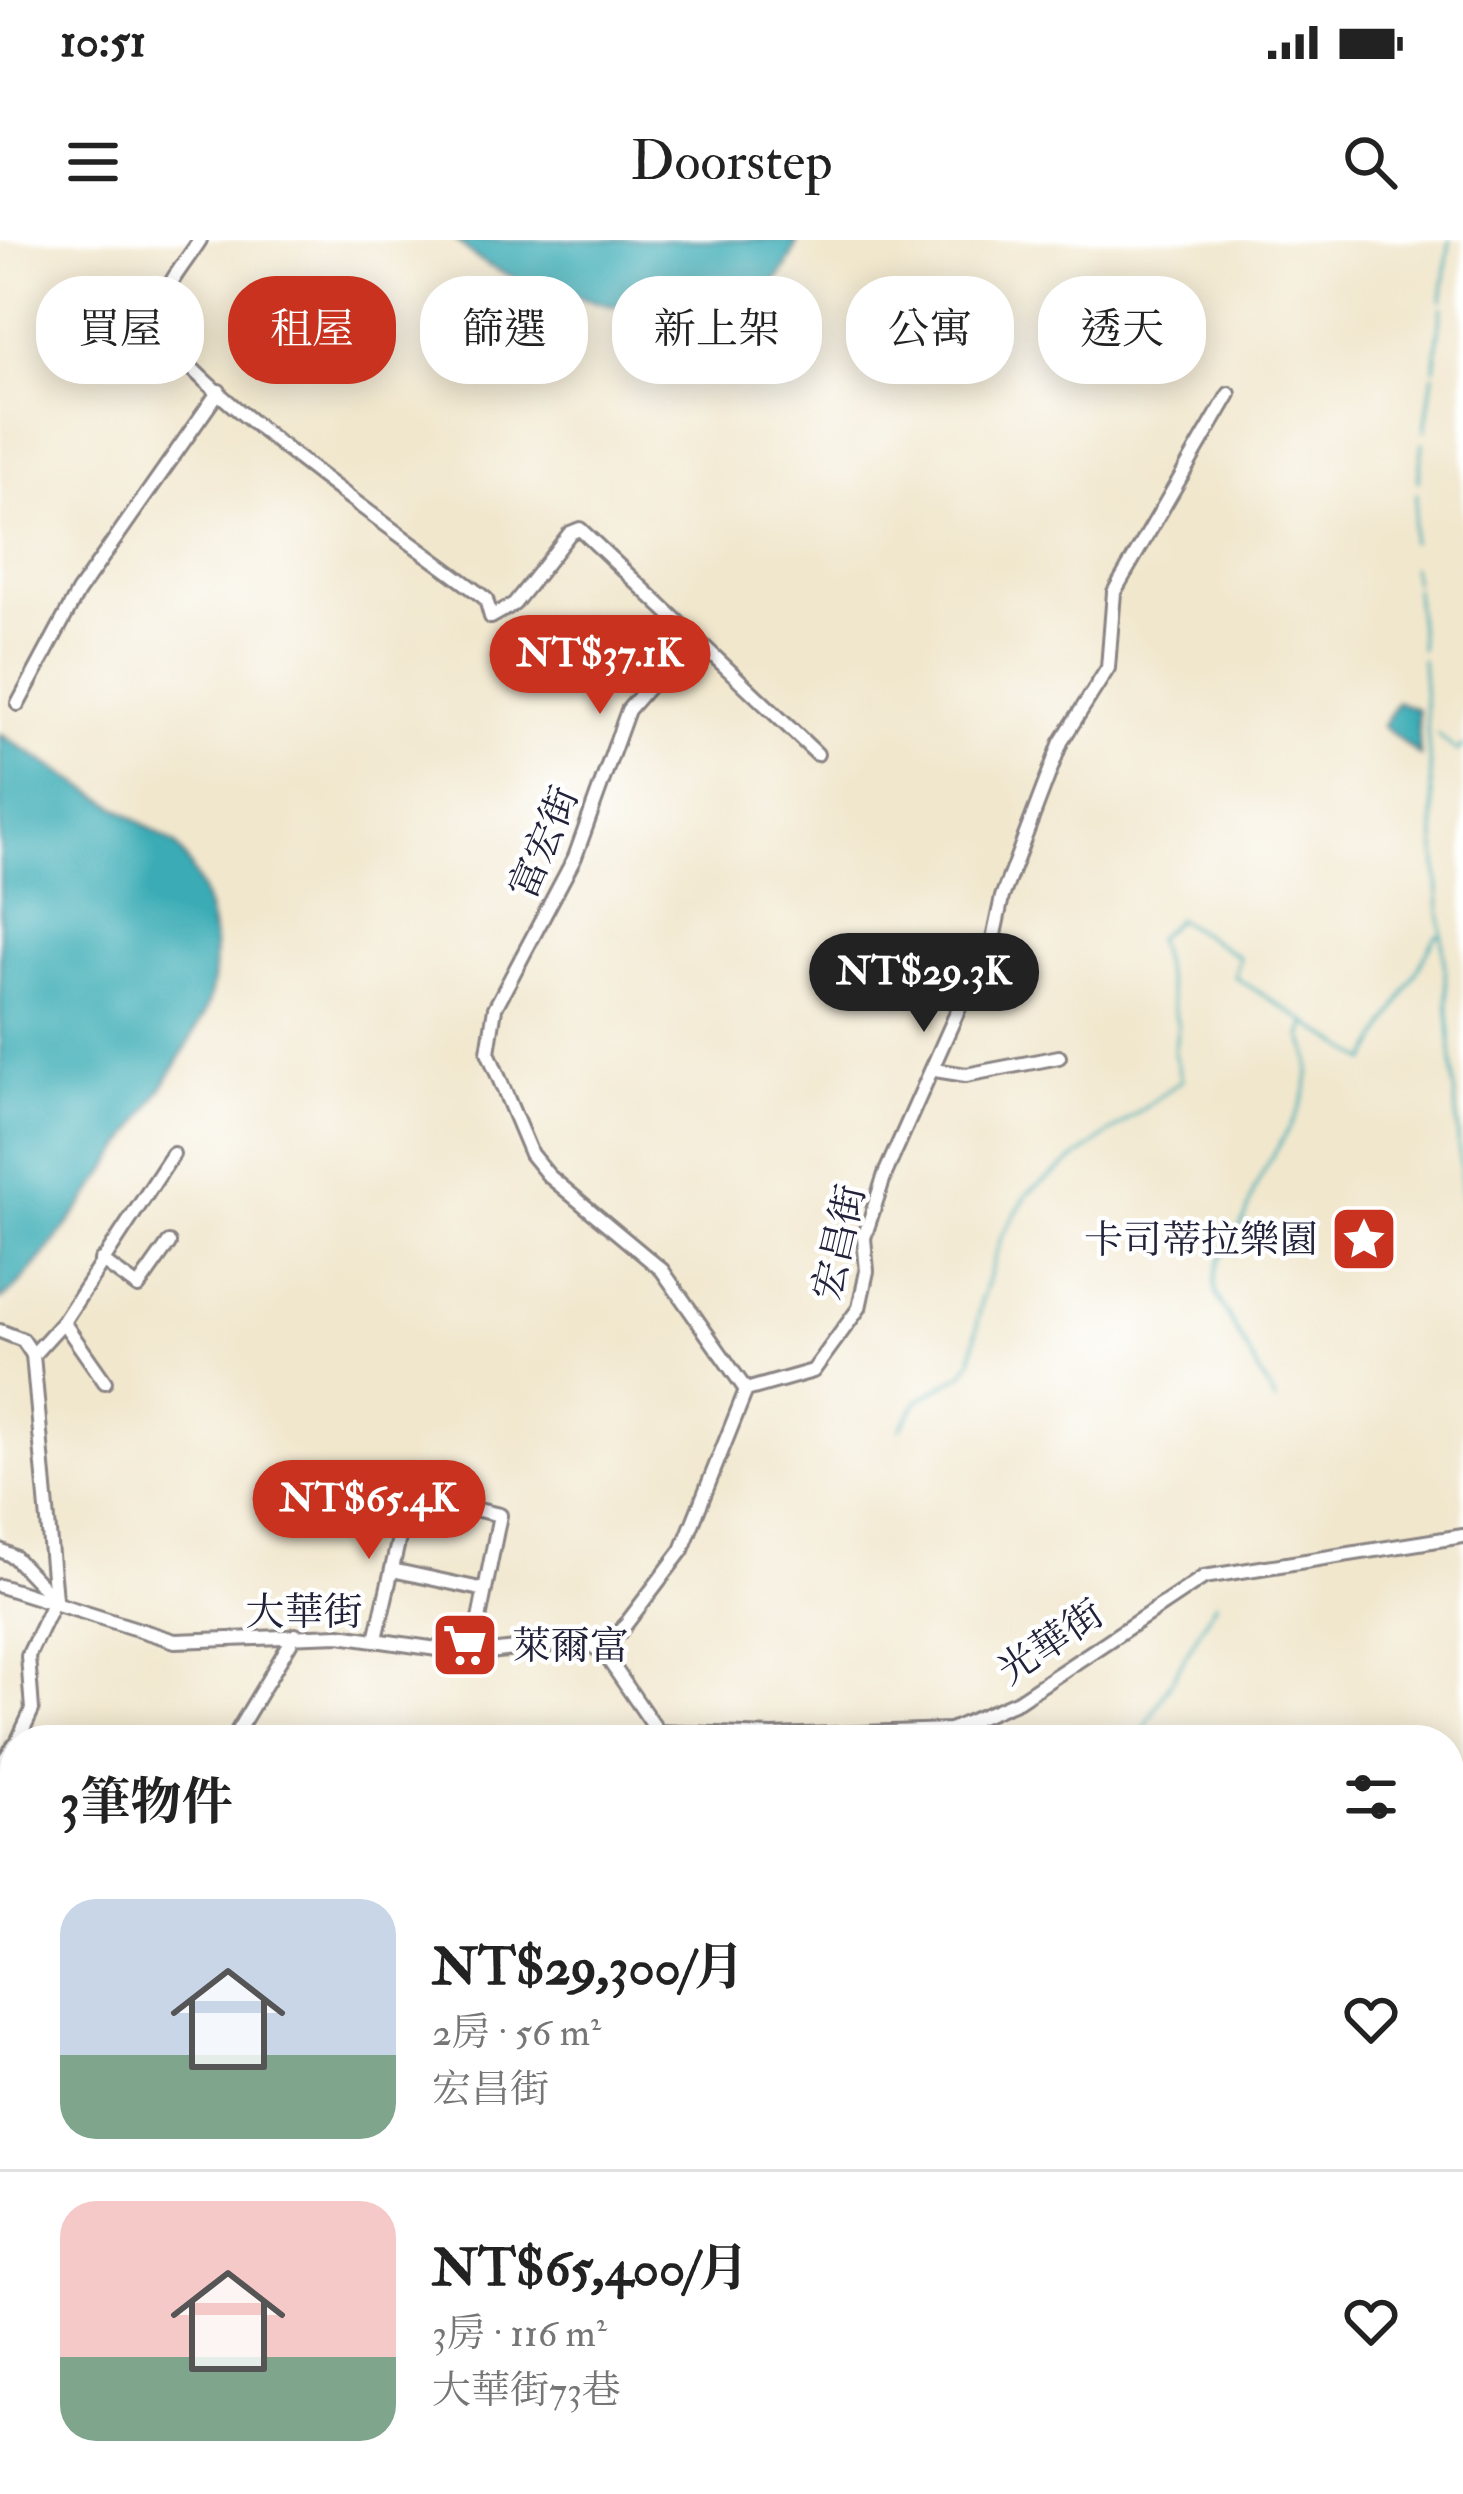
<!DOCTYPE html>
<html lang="zh-TW">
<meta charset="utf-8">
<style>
:root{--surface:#fff;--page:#f6f6f6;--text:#222;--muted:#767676;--line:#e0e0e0;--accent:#c8321e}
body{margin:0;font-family:"IM FELL Double Pica","Noto Serif TC",serif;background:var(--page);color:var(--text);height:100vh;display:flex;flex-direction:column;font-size:45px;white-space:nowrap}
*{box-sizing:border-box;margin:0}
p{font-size:39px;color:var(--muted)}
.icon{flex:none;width:66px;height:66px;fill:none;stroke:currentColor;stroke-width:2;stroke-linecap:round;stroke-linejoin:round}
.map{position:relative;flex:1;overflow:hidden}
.drawer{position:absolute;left:0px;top:1485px;width:1464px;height:771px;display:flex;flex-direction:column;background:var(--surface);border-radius:48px 48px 0 0;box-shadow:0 6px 30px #0003}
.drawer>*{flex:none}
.hud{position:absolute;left:36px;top:36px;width:1392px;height:108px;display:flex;gap:24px}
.price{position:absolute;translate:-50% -102px;padding:0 27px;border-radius:42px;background:var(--accent);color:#fff;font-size:39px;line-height:78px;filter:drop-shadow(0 3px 6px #0008)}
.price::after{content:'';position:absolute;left:50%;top:72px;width:36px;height:27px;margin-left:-18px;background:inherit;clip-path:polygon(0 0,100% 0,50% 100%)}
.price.on{background:#222;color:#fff}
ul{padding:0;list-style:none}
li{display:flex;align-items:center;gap:36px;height:300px;padding:0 60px}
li+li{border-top:3px solid var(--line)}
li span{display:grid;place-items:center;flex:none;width:336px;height:240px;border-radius:36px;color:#555}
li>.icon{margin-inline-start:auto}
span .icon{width:144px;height:144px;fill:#fffc;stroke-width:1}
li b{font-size:51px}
h2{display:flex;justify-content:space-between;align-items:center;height:144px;padding:0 60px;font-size:51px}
.tag{padding:0 42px;border-radius:48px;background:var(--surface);box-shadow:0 6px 30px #0003;font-size:42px;line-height:108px}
.tag.on{background:var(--accent);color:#fff}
.status{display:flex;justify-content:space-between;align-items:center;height:84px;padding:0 60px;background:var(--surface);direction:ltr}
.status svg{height:33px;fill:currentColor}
header{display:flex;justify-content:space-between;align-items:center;height:156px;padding:0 60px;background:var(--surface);font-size:54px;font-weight:600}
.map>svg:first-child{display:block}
</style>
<div class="status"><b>10:51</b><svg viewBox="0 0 49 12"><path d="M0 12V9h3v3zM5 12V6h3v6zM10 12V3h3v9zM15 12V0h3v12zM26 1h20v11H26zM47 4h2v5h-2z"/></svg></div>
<header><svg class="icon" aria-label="menu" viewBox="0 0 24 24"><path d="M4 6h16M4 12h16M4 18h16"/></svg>Doorstep<svg class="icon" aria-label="search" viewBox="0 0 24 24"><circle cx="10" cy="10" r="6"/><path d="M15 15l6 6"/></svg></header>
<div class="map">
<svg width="1463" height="2254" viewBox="0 0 1463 2254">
<rect width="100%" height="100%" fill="#fff"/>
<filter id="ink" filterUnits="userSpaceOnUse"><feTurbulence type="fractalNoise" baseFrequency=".00833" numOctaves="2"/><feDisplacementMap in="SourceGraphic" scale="24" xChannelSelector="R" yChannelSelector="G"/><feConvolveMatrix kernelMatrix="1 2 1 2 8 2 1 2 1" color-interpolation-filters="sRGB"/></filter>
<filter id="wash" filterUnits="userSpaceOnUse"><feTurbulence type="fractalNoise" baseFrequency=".004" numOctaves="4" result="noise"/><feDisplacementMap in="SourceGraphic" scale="48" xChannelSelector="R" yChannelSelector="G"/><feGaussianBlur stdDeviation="2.7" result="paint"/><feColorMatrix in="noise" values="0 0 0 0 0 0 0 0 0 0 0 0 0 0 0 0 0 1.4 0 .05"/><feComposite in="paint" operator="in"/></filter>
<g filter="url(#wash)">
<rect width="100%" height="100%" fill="#f1e7cd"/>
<g fill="#3aacb5" stroke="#2e6778" stroke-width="3">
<path d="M456,0H797C768,104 636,75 563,53C523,41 485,32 456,0Z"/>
<path d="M1397,462L1417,469L1420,516L1383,486Z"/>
<path d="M0,494L175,604C209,646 223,707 209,760C198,804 36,1044 0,1060Z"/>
<path d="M15,1972V2241H426L421,2254H0V1993Z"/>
<path d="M666,2241H1102L1113,2254H673Z"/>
</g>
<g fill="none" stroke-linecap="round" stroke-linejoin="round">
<g stroke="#3aacb5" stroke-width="3">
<path d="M1442,60L1450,0"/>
<path d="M1434,128L1442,67"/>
<path d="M1425,191L1433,135"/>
<path d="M1418,241L1423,203"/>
<path d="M1411,302L1417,254"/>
<path d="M1412,327L1414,342"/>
<path d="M1415,349L1421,409"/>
<path d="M1422,420L1442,694"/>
<path d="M1437,494L1457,512L1463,506"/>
<path d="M1275,1161L1216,1054C1209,1023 1232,1004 1245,977C1250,966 1252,953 1258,942C1279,899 1328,847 1302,796L1307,782"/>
<path d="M900,1189L919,1160L963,1134L972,1119L981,1061L1001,998L1028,953L1182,840L1174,813L1178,786L1156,698L1177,679L1239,717L1235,737L1367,821L1436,696L1442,695L1463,959"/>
<path d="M1138,1500L1216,1362"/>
<path d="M1449,1793L1463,1752"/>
<path d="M444,2254L449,2241"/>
<path d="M1297,2254L1301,2241"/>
</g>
</g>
</g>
<g filter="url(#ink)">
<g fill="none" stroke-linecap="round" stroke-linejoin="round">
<defs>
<g id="minor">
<path d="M200,0C187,21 156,55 158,81C162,131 435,318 486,359L491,377L514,364L570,293L580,289L693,396L628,470L575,617L495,768L488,812L531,914L549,936L662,1030L746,1150"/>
<path d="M693,396L817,514"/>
<path d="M18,464L78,352L219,151"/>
<path d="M935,830L966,835L1059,817"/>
<path d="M101,1020L138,1047L169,1003"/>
<path d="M63,1082L105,1142"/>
<path d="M0,1091L23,1100L33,1115L55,1359"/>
<path d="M33,1115L63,1082L173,914"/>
<path d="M0,1310L14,1317L54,1359"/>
<path d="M392,1330L485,1350"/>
<path d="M0,1346L175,1401L340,1395L472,1414L584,1401L604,1413L658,1492"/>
<path d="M376,1399L409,1254L500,1275L472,1414"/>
<path d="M604,1413L682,1310L746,1150L813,1131L859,1068L867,1031L864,998L885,934L963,759L985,737L1002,657L1061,502L1108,428L1114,352L1229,154"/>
<path d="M658,1492L773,1496L950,1490L1018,1461L1204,1337L1463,1296"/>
<path d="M18,1500L32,1470L28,1416L55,1359"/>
<path d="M232,1500L295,1395"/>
<path d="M0,1526L15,1504"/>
<path d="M0,1659L15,1668"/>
<path d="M0,1719L15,1729"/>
<path d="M1449,1821L1463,1778"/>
<path d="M1449,1851L1463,1808"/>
<path d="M0,1950L15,1945"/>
<path d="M571,2241L572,2254"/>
<path d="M590,2241V2254"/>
<path d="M428,2254L433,2241"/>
<path d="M1309,2254L1313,2241"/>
<path d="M1321,2254L1326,2241"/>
</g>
</defs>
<use href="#minor" stroke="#8a8484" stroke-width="18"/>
<use href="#minor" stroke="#fff" stroke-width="12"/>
</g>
</g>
<defs>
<symbol id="sight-square" viewBox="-11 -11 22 22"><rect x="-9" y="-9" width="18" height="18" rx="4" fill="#c8321e" stroke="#fff"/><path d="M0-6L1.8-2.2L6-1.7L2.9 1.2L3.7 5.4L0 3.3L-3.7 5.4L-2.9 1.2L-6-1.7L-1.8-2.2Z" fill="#fff"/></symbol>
<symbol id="supermarket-square" viewBox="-11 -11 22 22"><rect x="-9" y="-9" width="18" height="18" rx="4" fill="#c8321e" stroke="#fff"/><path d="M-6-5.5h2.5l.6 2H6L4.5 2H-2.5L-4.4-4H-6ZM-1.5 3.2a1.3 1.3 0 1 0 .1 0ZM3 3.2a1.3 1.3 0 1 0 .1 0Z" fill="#fff"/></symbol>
</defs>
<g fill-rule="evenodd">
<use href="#sight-square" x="1326" y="961" width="76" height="76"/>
<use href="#supermarket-square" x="427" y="1367" width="76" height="76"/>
</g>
<g text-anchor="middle" stroke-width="9" stroke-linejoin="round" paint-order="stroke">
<g font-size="39" fill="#22223b" stroke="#fff">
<text transform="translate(543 602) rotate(-67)" y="14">富宏街</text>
<text transform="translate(838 1002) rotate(-77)" y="14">宏昌街</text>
<text x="304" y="1385">大華街</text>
<text transform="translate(1050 1401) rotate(-34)" y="14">光華街</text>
</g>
<g font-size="39" fill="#22223b" stroke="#fff" text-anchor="end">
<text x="1318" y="1013">卡司蒂拉樂園</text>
<text x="512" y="1419" text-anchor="start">萊爾富</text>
</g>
</g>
</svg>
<b class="price" style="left:600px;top:477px">NT$37.1K</b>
<b class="price on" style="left:924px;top:795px">NT$29.3K</b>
<b class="price" style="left:369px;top:1322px">NT$65.4K</b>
<div class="hud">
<a class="tag">買屋</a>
<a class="tag on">租屋</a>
<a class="tag">篩選</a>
<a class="tag">新上架</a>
<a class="tag">公寓</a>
<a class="tag">透天</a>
</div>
<section class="drawer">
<h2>3筆物件<svg class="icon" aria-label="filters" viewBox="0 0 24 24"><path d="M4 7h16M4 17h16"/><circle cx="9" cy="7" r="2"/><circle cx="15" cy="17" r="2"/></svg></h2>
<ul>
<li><span style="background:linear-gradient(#c9d6e8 65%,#7fa58c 0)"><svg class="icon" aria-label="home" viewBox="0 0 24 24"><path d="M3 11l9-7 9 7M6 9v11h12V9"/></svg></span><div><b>NT$29,300/月</b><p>2房 · 56 m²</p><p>宏昌街</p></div><svg class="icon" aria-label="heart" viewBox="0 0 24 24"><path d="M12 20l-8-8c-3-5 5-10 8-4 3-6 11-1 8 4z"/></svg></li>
<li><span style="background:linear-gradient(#f6c9c9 65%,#7fa58c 0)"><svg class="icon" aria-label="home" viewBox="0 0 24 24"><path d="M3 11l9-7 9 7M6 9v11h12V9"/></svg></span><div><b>NT$65,400/月</b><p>3房 · 116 m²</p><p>大華街73巷</p></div><svg class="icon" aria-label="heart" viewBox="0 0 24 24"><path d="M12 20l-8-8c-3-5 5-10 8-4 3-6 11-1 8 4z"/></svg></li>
</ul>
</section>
</div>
